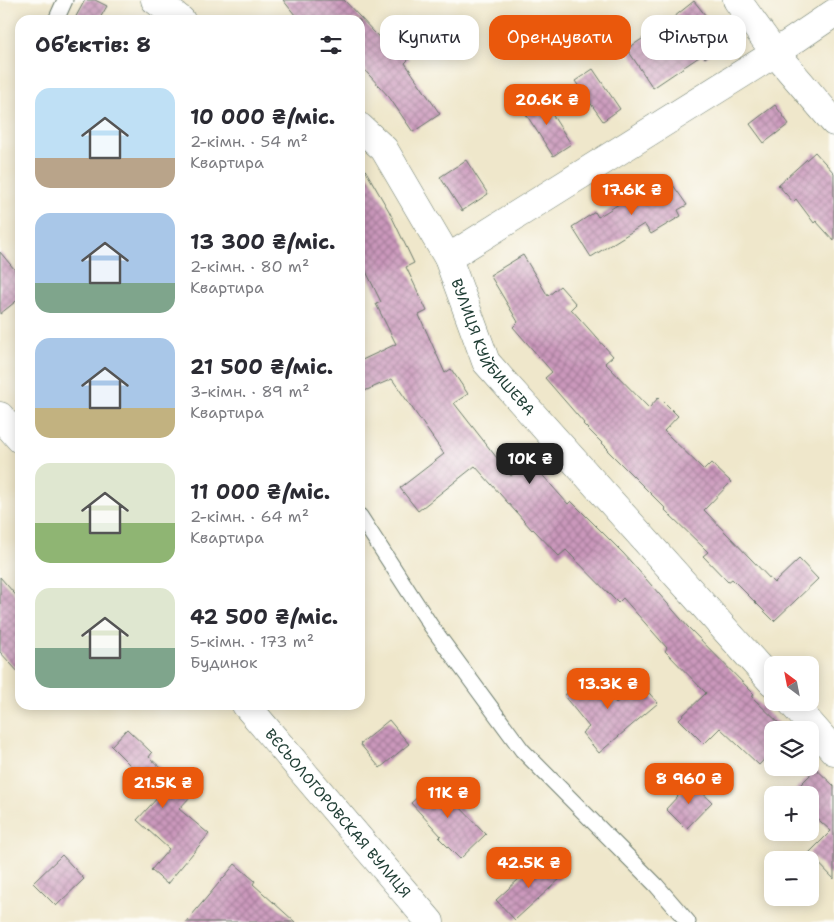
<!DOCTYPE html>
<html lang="uk">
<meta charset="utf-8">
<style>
:root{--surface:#fff;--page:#f2f2f3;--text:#2b2b33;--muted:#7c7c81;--accent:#ea580c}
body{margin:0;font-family:"Shantell Sans",sans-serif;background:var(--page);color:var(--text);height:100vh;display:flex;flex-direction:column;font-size:19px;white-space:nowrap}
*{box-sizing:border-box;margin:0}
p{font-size:16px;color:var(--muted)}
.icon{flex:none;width:28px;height:28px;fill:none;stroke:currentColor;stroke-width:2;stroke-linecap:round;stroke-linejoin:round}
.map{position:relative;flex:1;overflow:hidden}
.side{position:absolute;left:15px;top:15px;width:350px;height:695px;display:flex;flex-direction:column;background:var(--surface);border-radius:15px;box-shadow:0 2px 12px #0003}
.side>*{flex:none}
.guide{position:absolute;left:380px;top:15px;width:379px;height:45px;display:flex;gap:10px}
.needle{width:32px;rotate:328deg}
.tools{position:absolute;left:764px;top:656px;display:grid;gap:10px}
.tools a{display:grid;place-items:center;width:55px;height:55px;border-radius:10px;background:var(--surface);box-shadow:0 2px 12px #0003;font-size:25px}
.price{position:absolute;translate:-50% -42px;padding:0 11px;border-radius:10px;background:var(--accent);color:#fff;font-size:16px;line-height:32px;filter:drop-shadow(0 1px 2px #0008)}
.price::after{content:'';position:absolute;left:50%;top:30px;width:15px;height:11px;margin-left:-8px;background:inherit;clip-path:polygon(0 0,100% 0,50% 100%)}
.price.on{background:#222;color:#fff}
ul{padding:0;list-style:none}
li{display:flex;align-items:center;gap:15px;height:125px;padding:0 20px}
li span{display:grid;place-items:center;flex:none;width:140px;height:100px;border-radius:15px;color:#555}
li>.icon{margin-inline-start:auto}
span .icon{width:60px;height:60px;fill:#fffc;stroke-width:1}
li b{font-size:21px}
h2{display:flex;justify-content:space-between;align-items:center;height:60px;padding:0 20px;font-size:21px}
.pill{padding:0 18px;border-radius:15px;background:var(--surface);box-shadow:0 2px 12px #0003;font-size:18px;line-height:45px}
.pill.on{background:var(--accent);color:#fff}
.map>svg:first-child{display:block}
</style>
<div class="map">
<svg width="834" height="922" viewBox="0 0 834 922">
<defs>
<pattern id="building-cross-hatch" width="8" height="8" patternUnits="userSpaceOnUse" patternTransform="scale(1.25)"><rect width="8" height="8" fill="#cb98bc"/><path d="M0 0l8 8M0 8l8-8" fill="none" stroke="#a47d9a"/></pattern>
</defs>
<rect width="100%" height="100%" fill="#fdfcf7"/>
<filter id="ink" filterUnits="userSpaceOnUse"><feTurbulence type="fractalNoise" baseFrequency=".02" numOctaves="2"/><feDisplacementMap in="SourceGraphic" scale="10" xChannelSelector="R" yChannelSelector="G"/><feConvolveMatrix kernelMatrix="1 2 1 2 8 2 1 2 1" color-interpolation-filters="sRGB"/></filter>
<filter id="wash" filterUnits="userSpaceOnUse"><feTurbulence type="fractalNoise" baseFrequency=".0096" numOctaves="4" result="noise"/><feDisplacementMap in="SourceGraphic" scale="20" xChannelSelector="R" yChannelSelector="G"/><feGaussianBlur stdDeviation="1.12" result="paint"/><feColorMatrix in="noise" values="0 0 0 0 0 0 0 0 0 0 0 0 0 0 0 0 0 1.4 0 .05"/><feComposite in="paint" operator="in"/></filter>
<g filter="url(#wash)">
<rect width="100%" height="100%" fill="#efe7cb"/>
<g id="blocks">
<g fill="url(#building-cross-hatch)">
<path d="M85,0H95L107,6L99,20H74Z"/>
<path d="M283,0H344L389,48L394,43L409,59L405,63L440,114L413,132L389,97L360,65V20H299Z"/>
<path d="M694,1L726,41L705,58L702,55L653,88L627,49L648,35L649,37Z"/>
<path d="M593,69L620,109L603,121L575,81Z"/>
<path d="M541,97L571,144L553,156L522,108Z"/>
<path d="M775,105L789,124L764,143L750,124Z"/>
<path d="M815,152L834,173V241L816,221L814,223L796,199L793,202L778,185Z"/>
<path d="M466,160L488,194L462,211L440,177Z"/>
<path d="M360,161L389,211L414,263L406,267L427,311L419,315L445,373L451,369L468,394L454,403L511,476L529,460L568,504L571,501L624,554L688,627L754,694L752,697L786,730H772V751L759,765L720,728L704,744L679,719L706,693L665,651L667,648L623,598L618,603L566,550L559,556L533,529L532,530L475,466L418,511L400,488L444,454L392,379L360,393V361L396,344L376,304L381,302L360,259Z"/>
<path d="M666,175L687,205L678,210L681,216L651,234L644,224L591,257L572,227L595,212L598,217Z"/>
<path d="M0,252L20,276V298L0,314Z"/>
<path d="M523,255L548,296L560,286L576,304L571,309L613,356L605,363L649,408L659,397L678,416L664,431L704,470L711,463L731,482L704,510L774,583L799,559L818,579L774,621L732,579L728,582L703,556L708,552L665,510L666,509L607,450L608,449L583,424L584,423L545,378L552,372L513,327L518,322L490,275Z"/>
<path d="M0,577L20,600V674L0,652Z"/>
<path d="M591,673L616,703L640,683L658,703L599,753L582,733L589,727L564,696Z"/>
<path d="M389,720L409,744L380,768L360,744Z"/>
<path d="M127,729L152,753L149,757L191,796L179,809L209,834L167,884L151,870L169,849L137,820L160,795L111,746Z"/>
<path d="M810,763L834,786V879L809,853L831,831L810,812V795H790L810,775Z"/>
<path d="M438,779L454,798L453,800L486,834L460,859L439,838L441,836L411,803Z"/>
<path d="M691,782L712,802L686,829L666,809Z"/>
<path d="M62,855L84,879L56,906L33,883Z"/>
<path d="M542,858L561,878L515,920L496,900Z"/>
<path d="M235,864L255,881L253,884L295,922H186Z"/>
</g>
</g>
</g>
<g filter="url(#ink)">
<use href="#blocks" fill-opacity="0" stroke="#687869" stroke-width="1"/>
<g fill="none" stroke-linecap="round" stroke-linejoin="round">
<defs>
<g id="service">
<path d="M56,20L65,0"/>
<path d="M360,516L431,626L522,750L656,885L688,922"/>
</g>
<g id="minor">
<path d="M155,0L181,20"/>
<path d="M737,0L775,53L834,122"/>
<path id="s1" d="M360,127L384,149L448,258L486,362L772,682"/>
<path d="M448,258L775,53L834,13"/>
<path d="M791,702L834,751"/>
</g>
<g id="tertiary">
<path d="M0,416L20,439"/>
<path id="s2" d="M246,705L430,922"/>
</g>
</defs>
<use href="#service" stroke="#687869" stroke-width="17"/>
<use href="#minor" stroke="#687869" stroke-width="29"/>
<use href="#tertiary" stroke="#687869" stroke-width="29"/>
<use href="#service" stroke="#fff" stroke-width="15"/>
<use href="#minor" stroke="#fff" stroke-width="28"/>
<use href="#tertiary" stroke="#fff" stroke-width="28"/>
</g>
</g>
<g text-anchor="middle" stroke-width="4.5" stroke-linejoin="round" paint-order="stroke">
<g font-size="15" fill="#1f3d34" stroke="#fdfcf7">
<text dy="5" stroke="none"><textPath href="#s1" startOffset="260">ВУЛИЦЯ КУЙБИШЕВА</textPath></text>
<text dy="5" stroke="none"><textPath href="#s2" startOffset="142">ВЄСЬОЛОГОРОВСКАЯ ВУЛИЦЯ</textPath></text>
</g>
</g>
</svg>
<div class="tools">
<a><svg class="needle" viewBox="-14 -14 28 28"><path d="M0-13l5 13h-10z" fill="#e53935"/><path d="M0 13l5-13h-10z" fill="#7c7c81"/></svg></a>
<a><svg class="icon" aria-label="layers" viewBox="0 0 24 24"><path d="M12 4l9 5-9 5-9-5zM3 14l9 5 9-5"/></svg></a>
<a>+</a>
<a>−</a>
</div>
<b class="price" style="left:547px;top:126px">20.6K ₴</b>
<b class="price" style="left:632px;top:216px">17.6K ₴</b>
<b class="price on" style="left:530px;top:485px">10K ₴</b>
<b class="price" style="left:608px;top:710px">13.3K ₴</b>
<b class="price" style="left:689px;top:805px">8 960 ₴</b>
<b class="price" style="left:163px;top:809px">21.5K ₴</b>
<b class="price" style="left:448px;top:819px">11K ₴</b>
<b class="price" style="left:529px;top:889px">42.5K ₴</b>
<div class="guide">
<a class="pill">Купити</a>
<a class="pill on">Орендувати</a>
<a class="pill">Фільтри</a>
</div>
<section class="side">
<h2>Об’єктів: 8<svg class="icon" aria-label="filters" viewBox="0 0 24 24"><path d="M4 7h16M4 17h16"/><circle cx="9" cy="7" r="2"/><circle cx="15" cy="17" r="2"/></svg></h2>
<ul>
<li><span style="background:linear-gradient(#bfe0f5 70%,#b9a48a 0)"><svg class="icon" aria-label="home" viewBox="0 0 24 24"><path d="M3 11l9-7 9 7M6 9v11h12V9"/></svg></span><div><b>10 000 ₴/міс.</b><p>2-кімн. · 54 m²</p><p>Квартира</p></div></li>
<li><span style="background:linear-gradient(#a9c7e8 70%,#7fa58c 0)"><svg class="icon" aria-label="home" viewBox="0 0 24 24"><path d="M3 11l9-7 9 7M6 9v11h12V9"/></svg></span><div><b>13 300 ₴/міс.</b><p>2-кімн. · 80 m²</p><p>Квартира</p></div></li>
<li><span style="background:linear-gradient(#a9c7e8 70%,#c2b280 0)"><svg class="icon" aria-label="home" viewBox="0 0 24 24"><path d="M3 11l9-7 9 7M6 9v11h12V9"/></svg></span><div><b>21 500 ₴/міс.</b><p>3-кімн. · 89 m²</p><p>Квартира</p></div></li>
<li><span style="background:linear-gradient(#dfe7d0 60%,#8fb573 0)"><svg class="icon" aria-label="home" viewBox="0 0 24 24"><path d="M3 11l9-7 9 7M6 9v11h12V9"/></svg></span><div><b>11 000 ₴/міс.</b><p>2-кімн. · 64 m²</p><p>Квартира</p></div></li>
<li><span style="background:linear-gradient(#dfe7d0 60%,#7fa58c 0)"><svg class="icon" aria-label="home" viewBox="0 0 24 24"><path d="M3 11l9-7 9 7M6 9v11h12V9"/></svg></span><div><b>42 500 ₴/міс.</b><p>5-кімн. · 173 m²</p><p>Будинок</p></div></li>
</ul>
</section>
</div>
